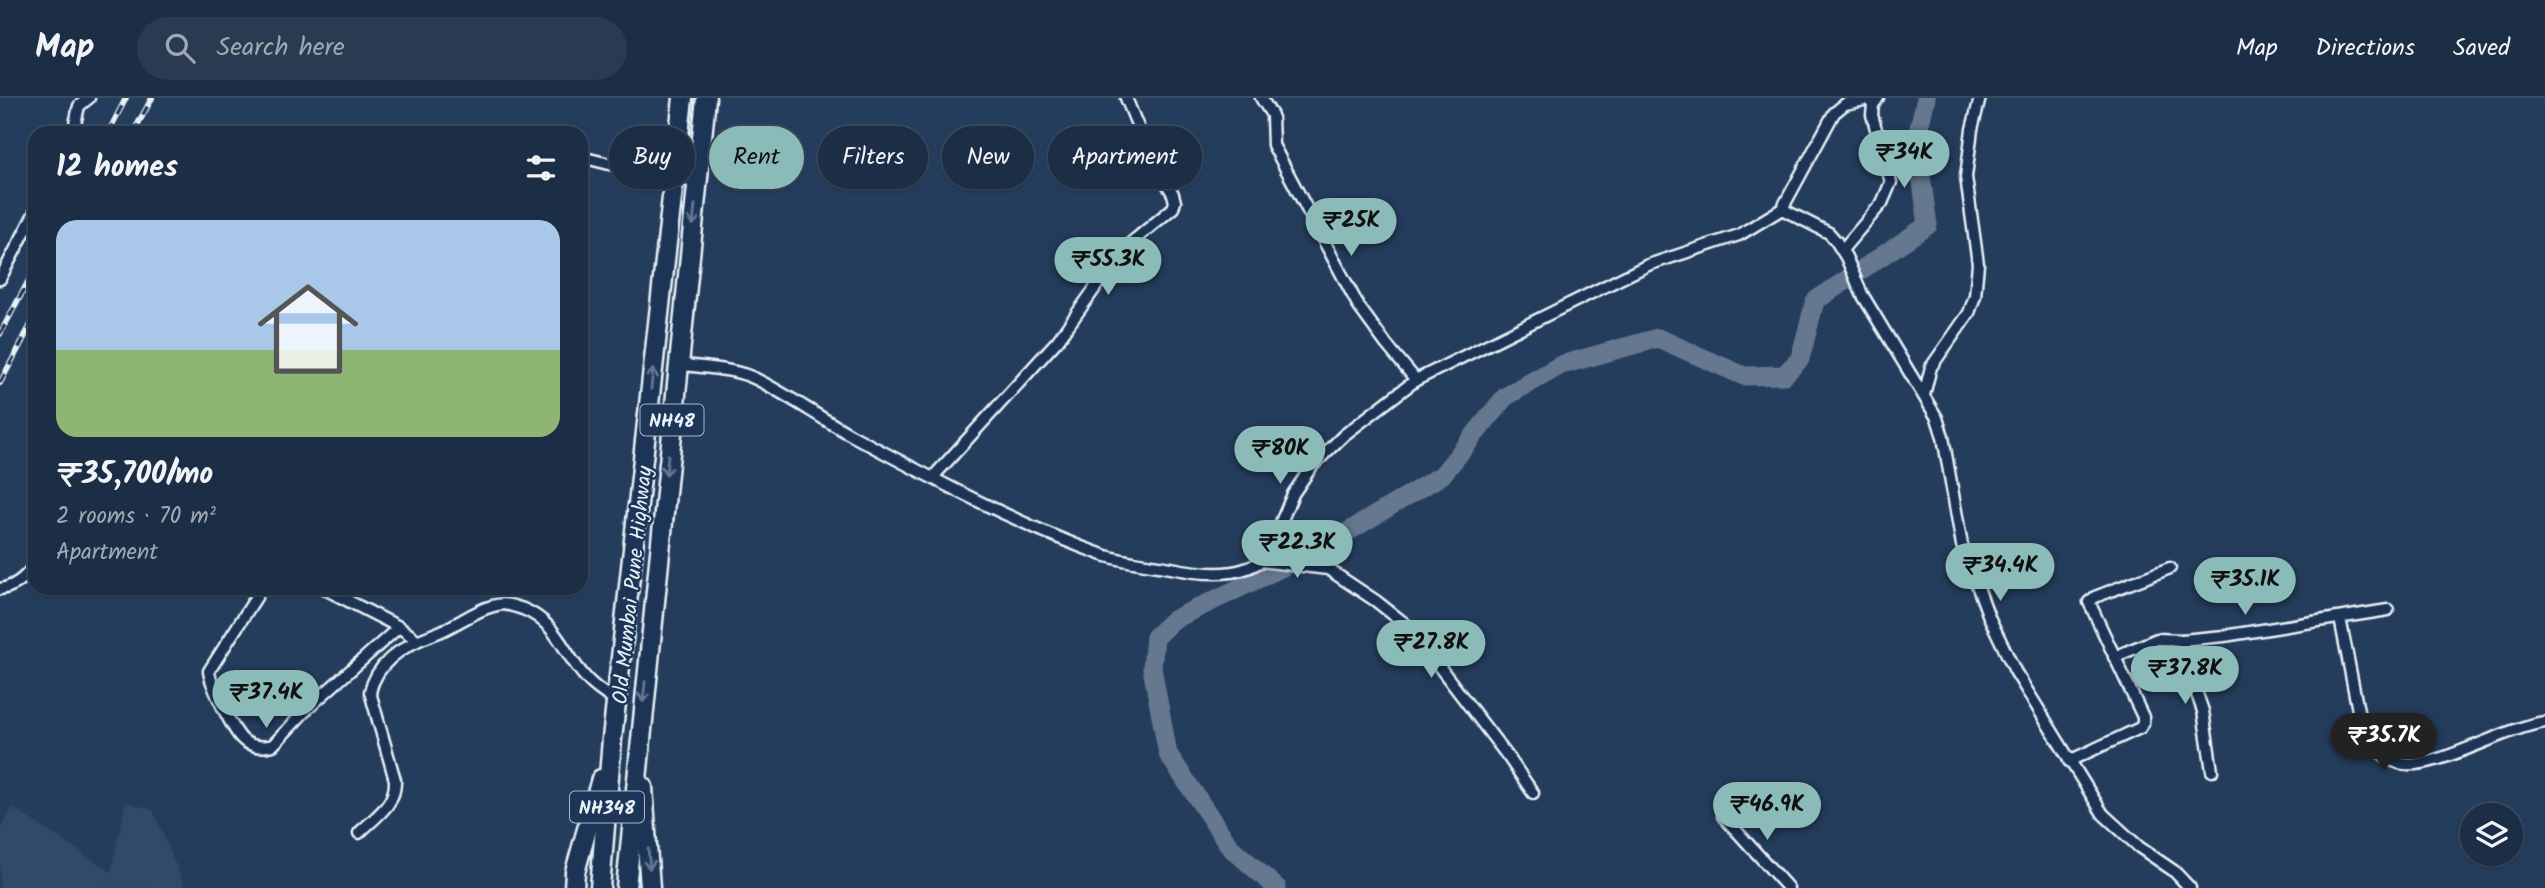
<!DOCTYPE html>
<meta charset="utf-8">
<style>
:root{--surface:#1c2e46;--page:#293a51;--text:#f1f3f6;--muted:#a0a8b3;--line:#3a4a5f;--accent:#8bbbb9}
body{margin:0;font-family:Kalam,sans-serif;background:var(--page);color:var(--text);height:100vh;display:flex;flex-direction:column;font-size:26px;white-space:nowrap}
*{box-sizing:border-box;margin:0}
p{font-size:23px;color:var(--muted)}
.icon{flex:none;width:38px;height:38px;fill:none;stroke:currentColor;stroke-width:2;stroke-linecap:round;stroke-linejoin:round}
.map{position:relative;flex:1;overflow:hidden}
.panel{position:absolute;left:28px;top:28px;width:560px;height:469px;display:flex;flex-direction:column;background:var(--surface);border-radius:21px;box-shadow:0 2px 5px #0004,0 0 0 2px var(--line)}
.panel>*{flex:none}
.banner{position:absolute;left:609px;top:28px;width:665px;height:63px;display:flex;gap:14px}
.fabs{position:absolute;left:2460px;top:705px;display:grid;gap:14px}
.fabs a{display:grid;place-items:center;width:63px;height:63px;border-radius:50%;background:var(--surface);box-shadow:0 2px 5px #0004,0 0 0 2px var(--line);font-size:35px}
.price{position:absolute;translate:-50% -60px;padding:0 16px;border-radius:24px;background:var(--accent);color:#111;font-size:23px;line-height:46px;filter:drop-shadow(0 2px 4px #0008)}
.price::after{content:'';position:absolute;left:50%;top:42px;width:21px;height:16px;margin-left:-10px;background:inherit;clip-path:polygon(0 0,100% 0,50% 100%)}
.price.current{background:#222;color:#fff}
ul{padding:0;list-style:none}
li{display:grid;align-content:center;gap:14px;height:371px;padding:0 28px}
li+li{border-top:2px solid var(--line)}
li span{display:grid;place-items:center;height:217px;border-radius:21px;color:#555}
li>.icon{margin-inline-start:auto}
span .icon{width:126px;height:126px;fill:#fffc;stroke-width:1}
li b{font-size:30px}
h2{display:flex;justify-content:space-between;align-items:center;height:84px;padding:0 28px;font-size:30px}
.pill{padding:0 24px;border-radius:32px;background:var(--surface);box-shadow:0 2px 5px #0004,0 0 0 2px var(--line);font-size:24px;line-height:63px}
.pill.current{background:var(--accent);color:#111}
header{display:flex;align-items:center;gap:42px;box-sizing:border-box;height:98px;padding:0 35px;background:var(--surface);border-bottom:2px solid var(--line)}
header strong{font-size:33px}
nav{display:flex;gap:38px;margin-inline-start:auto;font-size:24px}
.search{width:490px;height:63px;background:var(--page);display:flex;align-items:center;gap:18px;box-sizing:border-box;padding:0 24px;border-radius:38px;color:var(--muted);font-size:26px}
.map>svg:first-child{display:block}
</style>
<header>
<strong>Map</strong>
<div class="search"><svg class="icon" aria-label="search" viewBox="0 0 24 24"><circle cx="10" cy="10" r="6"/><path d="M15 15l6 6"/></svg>Search here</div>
<nav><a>Map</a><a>Directions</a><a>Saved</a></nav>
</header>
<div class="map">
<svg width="2545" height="790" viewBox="0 0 2545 790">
<rect width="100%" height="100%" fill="#253d5d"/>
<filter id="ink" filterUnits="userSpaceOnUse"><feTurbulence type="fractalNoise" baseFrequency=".0143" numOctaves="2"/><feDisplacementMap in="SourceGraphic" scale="14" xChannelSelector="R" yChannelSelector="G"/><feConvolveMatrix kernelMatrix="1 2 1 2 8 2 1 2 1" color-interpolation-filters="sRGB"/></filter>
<g filter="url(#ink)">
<path fill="#334a68" d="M126,704L153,712L185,790H0V731L13,710L111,774Z"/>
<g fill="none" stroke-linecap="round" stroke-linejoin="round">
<path stroke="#657890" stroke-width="19" d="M1277,790L1230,749L1168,656L1152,570L1155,539L1173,522L1316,453L1442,377L1505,299L1561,267L1658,240L1744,278L1784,277L1800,261L1815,203L1928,127L1916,43L1926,0"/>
<defs>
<g id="minor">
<path d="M1261,0L1272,17L1273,47L1359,209L1386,246L1416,282"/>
<path d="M73,35L79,8L89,0"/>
<path d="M581,59L674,82L697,83"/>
<path d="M1782,111L1834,15L1845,6L1874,0"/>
<path d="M1842,152L1882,105L1891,84L1872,17L1873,7L1878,0"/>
<path d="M0,181L35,114"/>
<path d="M678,266C703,270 733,270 756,281C790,298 820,320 853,338C933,381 1017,426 1103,457C1124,464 1149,466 1171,470C1200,476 1245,482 1267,457L1293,396L1312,368L1344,337L1416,282L1648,167L1739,137L1782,111L1829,135L1836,143L1846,159L1862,196L1937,320L1943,339L1962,447L1989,519L2015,573L2103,716L2139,749L2174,773L2190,790"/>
<path d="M1924,297L1931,269L1969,215L1975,198L1978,166L1966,79L1972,31L1980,0"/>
<path d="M933,379L1058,242L1093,193L1115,158L1173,110L1175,104L1173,96L1150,58L1126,0"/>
<path d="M1261,463L1328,471L1376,503L1409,529L1509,660L1533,695"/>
<path d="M262,490L209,573C210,586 232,630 241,640C249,649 263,650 273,647L307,611L399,529"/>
<path d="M323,490L399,529L417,542"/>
<path d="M0,491C15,489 27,478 35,466"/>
<path d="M2340,520L2361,628C2370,643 2381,660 2399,665C2431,675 2505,629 2545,624"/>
<path d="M2182,542L2187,568L2203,613L2212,673"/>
<path d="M2114,559L2157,541L2182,542L2224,538L2388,512"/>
<path d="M2069,663L2140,630L2143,626V619L2089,504L2095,499L2170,470"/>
<path d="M1723,718L1788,790"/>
<path d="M359,735C376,718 396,707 395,682L370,594C377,563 406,546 434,536C455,529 475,511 497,507C507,505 513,508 523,511C558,525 563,556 587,581C595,590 607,597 616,604"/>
</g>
<g id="trunk">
<path d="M643,689L650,790"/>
<path d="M574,790L575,774L601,681"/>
<path d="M600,790L612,641L683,0"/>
<path d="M626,790L706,0"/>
</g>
</defs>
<use href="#minor" stroke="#e8f1f8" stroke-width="15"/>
<use href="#trunk" stroke="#e8f1f8" stroke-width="23"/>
<use href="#minor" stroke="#1d3557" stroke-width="10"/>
<use href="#trunk" stroke="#1d3557" stroke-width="18"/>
<defs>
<g id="rail">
<path d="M108,35L126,0"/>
<path d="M133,35L152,0"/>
<path d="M0,236L35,171"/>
<path d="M0,285L35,219"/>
</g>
</defs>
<use href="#rail" stroke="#e8f1f8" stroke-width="6"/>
<use href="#rail" stroke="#1d3557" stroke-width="3.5" stroke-dasharray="10" stroke-linecap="butt"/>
</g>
<defs><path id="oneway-shaft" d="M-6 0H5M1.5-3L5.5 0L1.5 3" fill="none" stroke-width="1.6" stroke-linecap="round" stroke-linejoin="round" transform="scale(1.75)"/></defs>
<g stroke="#64778f">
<use href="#oneway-shaft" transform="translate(694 117) rotate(96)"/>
<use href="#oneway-shaft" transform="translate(652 281) rotate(-84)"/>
<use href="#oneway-shaft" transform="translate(667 367) rotate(96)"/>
<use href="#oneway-shaft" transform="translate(644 594) rotate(96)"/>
<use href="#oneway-shaft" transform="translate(649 761) rotate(85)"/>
</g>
</g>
<g text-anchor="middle" stroke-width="5" stroke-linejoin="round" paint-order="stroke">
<g fill="#1d3557" stroke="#abb9c8" stroke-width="2">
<rect x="640.5" y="306.5" width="63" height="31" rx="5"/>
<rect x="570" y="693.5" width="74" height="31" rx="5"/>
</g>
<g font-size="19" font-weight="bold" fill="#e8f1f8">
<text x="672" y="329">NH48</text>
<text x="607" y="716">NH348</text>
</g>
<g font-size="21" fill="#e8f1f8" stroke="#1d3557">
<text transform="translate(632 487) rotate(-84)" y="7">Old Mumbai Pune Highway</text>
</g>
</g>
</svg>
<div class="fabs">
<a><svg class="icon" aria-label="layers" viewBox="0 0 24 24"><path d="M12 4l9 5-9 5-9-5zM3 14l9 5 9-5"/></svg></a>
</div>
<b class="price" style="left:1904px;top:92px">₹34K</b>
<b class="price" style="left:1351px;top:160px">₹25K</b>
<b class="price" style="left:1108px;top:199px">₹55.3K</b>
<b class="price" style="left:1280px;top:388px">₹80K</b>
<b class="price" style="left:1297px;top:482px">₹22.3K</b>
<b class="price" style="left:2000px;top:505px">₹34.4K</b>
<b class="price" style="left:2245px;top:519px">₹35.1K</b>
<b class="price" style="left:1431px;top:582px">₹27.8K</b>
<b class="price" style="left:2185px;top:608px">₹37.8K</b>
<b class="price" style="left:266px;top:632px">₹37.4K</b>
<b class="price current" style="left:2384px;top:675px">₹35.7K</b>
<b class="price" style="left:1767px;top:744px">₹46.9K</b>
<div class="banner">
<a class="pill">Buy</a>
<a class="pill current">Rent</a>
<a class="pill">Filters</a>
<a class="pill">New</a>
<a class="pill">Apartment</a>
</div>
<section class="panel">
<h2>12 homes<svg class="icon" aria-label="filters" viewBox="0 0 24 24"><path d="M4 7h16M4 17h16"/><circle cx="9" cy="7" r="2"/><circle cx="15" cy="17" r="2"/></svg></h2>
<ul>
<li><span style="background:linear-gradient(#a9c7e8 60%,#8fb573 0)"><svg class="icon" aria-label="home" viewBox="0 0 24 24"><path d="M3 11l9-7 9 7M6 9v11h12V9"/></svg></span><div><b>₹35,700/mo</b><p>2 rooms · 70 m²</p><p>Apartment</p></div></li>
</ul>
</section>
</div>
